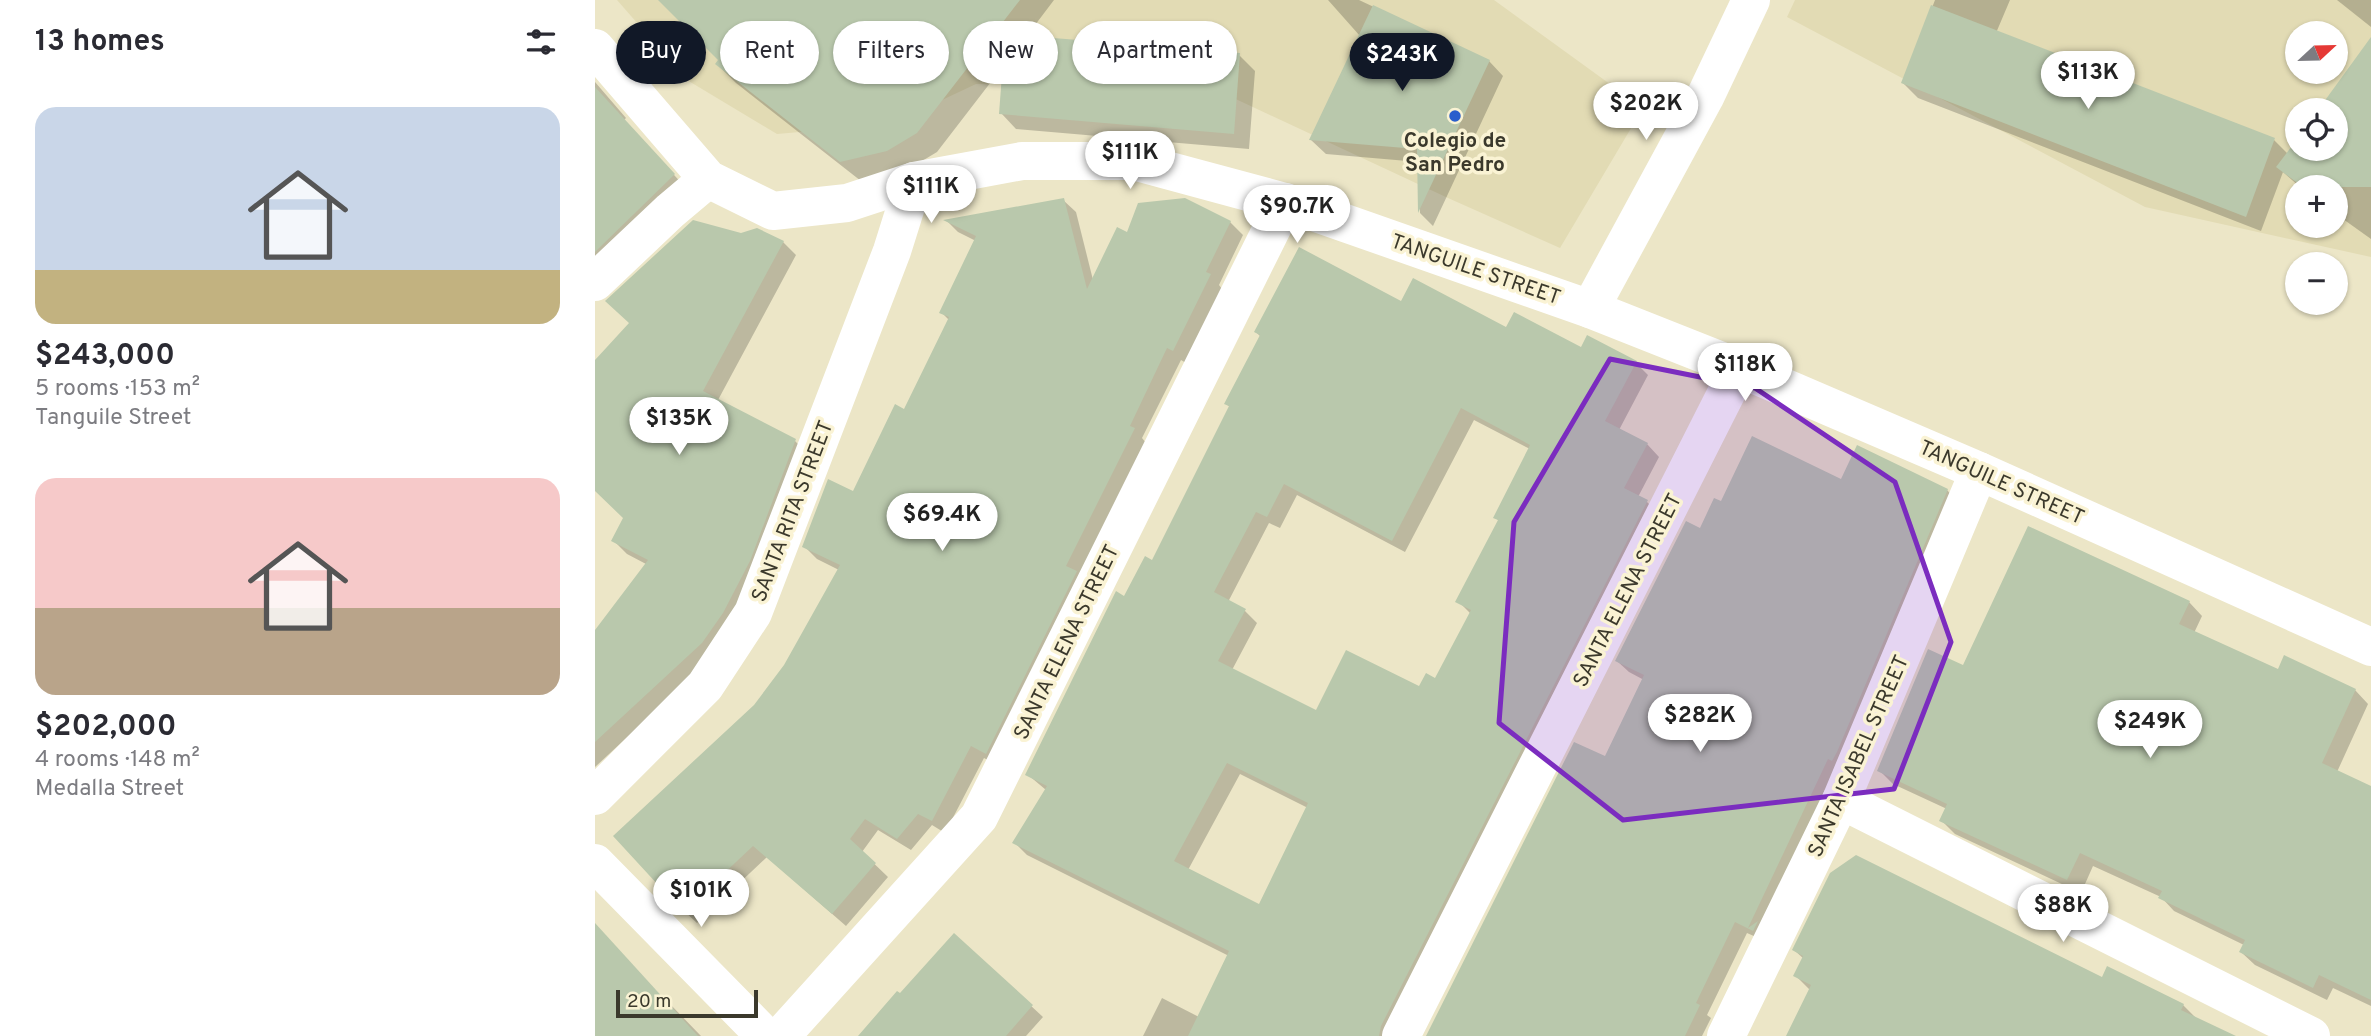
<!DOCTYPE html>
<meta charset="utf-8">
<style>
:root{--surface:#fff;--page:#f7f7f7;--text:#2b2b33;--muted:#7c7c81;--accent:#111827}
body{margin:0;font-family:Overpass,sans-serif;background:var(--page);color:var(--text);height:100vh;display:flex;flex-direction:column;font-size:26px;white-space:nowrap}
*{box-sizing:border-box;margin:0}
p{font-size:23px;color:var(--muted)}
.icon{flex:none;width:38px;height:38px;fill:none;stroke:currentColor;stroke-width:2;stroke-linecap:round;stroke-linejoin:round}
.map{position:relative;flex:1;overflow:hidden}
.panel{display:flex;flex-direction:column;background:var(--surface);width:595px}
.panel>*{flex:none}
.top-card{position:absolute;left:21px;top:21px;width:665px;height:63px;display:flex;gap:14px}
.needle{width:46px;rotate:68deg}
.controls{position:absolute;left:1690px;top:21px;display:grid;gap:14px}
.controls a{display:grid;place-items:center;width:63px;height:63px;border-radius:50%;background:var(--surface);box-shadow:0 2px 5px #0004;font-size:35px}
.scale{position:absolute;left:21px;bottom:18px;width:142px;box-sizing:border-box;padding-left:7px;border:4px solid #3b392c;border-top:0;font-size:19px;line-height:24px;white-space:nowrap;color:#3b392c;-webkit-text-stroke:5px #faf3d4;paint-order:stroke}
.price{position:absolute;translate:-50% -60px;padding:0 16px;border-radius:24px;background:#fff;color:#222;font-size:23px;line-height:46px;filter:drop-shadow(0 2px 4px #0008)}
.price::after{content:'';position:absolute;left:50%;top:42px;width:21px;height:16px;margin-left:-10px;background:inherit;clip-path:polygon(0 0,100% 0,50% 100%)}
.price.selected{background:var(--accent);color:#fff}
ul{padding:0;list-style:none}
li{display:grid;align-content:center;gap:14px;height:371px;padding:0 35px}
li span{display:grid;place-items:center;height:217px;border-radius:21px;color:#555}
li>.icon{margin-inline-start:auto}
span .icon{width:126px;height:126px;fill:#fffc;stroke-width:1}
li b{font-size:30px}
h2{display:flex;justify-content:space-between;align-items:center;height:84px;padding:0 35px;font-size:30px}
.tag{padding:0 24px;border-radius:32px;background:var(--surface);box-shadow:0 2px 5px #0004;font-size:24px;line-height:63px}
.tag.selected{background:var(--accent);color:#fff}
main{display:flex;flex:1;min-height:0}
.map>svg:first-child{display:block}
</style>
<main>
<section class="panel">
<h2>13 homes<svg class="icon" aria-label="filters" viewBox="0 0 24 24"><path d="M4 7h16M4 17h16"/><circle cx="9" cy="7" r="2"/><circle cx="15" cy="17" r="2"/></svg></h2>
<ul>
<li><span style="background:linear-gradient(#c9d6e8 75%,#c2b280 0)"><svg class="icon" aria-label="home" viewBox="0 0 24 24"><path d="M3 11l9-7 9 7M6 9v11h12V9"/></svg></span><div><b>$243,000</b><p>5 rooms · 153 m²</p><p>Tanguile Street</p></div></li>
<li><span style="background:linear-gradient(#f6c9c9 60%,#b9a48a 0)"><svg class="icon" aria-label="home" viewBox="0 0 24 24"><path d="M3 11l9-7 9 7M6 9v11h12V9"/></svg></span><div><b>$202,000</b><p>4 rooms · 148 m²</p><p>Medalla Street</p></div></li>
</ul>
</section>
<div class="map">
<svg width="1776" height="1036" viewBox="0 0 1776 1036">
<rect width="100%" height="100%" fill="#ece6c7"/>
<g fill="#e2dbb4" fill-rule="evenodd">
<path d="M22,0H899L1048,108L965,248L853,198L615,87L381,84L296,124L182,134L92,80Z"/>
<path d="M1200,0H1776V257L1550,207L1192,17ZM1703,33H1741V72H1703ZM1703,110H1741V149H1703ZM1703,187H1741V226H1703Z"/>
</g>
<g fill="#0003" fill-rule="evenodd">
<path d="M65,0H459L431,37L644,55L660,71L654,149L421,129L406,113L409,65L342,152L312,170L266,181L141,83L122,64L125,60Z"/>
<path d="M733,0H764L894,61L908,76L838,226L825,213L824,162L731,154L716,140L765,36Z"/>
<path d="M1340,0H1415L1401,33L1679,140L1693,154L1703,149H1741V110H1725L1776,40V239L1741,214V187H1705L1688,172L1666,231L1323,98L1308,83Z"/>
<path d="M1742,0H1776V27Z"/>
<path d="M0,82L31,118L29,120L90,187L0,275Z"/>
<path d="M468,200L481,212L498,280L533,234L635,222L648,235L624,285L627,289L591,363L586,360L547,438L551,443L404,766L389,758L350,833L337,825L316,850L283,830L267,852L293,877L251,926L172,857L102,923L89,911L160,706L190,666L244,570L222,559L209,546L259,493L310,411L354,320L346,312L381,241L363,232L352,221Z"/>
<path d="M146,235L188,242L201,255L123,400L200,441L213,454L120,656L0,767V633L51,564L32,554L19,541L30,518L0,489V363Z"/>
<path d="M807,303L1041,363L1053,375L1024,430L1052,444L1064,457L1043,497L1052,502L1064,514L800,1036H548L567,998L604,1017L634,956L432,855L420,843L451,790L432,774L530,598L558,562L635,407L631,404L666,337L661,332ZM879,420L935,449L900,517L904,521L863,601L876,614L841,680L825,689L722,712L637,670L662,623L650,611L633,602L674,523L685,528L702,495L810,552ZM645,774L713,808L665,906L593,870Z"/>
<path d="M1246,481L1352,490L1363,502L1170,941L1152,933L1112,1015L1116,1018L1107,1036H832L1011,759L1049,680L1034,672L1022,661L1106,530L1127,503Z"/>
<path d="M1594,602L1607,616L1599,633L1684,671L1760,690L1773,704L1742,772L1776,788V1006L1738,988L1732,1000L1660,965L1646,952L1649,945L1579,911L1566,897L1498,866L1486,893L1360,834L1346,820L1352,809L1298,784L1284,770L1368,667Z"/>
<path d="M0,925L74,1005L75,1004L106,1036H0Z"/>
<path d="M359,935L448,1017L431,1036H265L305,996Z"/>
<path d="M1199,950L1508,979L1588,1005L1602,1019L1637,1036H1193L1215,990L1201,976L1209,959Z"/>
</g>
<g fill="#b9c8ac" fill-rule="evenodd">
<path d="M63,0H425L322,133L292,151L245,162L120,64L123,60Z"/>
<path d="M778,5L895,60L823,213L822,149L714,140Z"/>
<path d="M1336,5L1680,138L1651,217L1306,83Z"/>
<path d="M410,34L645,53L639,134L404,114Z"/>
<path d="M1776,37V187H1708L1681,167L1703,138V149H1741V110H1723Z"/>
<path d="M0,87L80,174L0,252Z"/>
<path d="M469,198L492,289L522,227L532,232L543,203L590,198L636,221L611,272L616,274L578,351L572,348L535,426L540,428L471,566L482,571L391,754L376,746L337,821L323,814L302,839L270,819L255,839L281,863L237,914L158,846L88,912L18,836L159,705L189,665L245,565L207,547L233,479L258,491L300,404L309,409L354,317L344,313L381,236L348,220Z"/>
<path d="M98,220L146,233L162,228L189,241L108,391L201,439L155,561L128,613L107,643L0,742V630L53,560L16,541L28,518L0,491V360L34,323L10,301Z"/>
<path d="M704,247L806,301L818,278L911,327L919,312L986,347L992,335L1042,361L1010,421L1053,443L1029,488L1053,500L786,1026L784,1036H593L634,951L417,843L452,786L430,775L521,591L529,596L550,556L557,560L634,406L629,404L665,335L659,332ZM866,408L935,445L898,518L903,520L860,602L876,610L840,678L831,673L824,686L751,650L721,710L623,661L651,609L619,592L661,512L672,517L689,484L797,541ZM632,763L713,803L664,904L579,861Z"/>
<path d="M1157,436L1246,479L1262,445L1353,489L1242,752L1237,761L1233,759L1153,928L1163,921L1158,931L1140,922L1101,1003L1105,1005L1090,1036H831L979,742L1010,756L1049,675L1020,661L1091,521L1105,528L1119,498L1126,501Z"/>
<path d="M1433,526L1595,601L1584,624L1683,669L1689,655L1761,689L1727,763L1776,786V1000L1724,975L1718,988L1644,952L1650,940L1563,898L1567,891L1485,853L1472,880L1344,821L1352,804L1282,771L1333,649L1368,665Z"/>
<path d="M1261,855L1507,977L1512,966L1589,1004L1586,1010L1641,1036H1191L1216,985L1198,976L1208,956L1197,950L1235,873Z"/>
<path d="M0,923L103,1036H0Z"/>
<path d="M359,933L438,1005L411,1036H263L302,991L305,993Z"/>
</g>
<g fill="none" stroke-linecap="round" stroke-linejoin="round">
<g stroke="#fff" stroke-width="38">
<path d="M0,48L113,179L178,211L252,203L319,181L427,161H538L690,202L995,309L1144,368L1384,471L1776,647"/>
<path d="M0,282L75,211L113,179"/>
<path d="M995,309L1110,97L1156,0"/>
<path d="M0,796L110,686L158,613L297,251L319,181"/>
<path d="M1246,800L1716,1036"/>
<path d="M0,863L170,1036"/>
<path d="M186,1036L384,817L690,202"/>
<path d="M806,1036L1144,368"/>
<path d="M1131,1036L1246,800L1384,471"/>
</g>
</g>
<path fill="#7b2cbf" fill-opacity="0.2" stroke="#7b2cbf" stroke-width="5" stroke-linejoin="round" d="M1015,359L1160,388L1300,482L1356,642L1299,789L1028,820L904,723L919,522Z"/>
<circle fill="#295ecc" stroke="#faf3d4" stroke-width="2.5" cx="860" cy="116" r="7"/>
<g text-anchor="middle" stroke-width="7" stroke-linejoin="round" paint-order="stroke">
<g font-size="21" font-weight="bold" fill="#3b392c" stroke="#faf3d4">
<text x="860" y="147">Colegio de<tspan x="860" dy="24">San Pedro</tspan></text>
</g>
<g font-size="21" fill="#3b392c" stroke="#faf3d4">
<text transform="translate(881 269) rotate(19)" y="7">TANGUILE STREET</text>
<text transform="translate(1407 482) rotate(24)" y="7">TANGUILE STREET</text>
<text transform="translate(197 511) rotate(-69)" y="7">SANTA RITA STREET</text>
<text transform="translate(1032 590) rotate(-63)" y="7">SANTA ELENA STREET</text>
<text transform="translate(471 642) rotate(-64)" y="7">SANTA ELENA STREET</text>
<text transform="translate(1263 756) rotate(-66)" y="7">SANTA ISABEL STREET</text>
</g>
</g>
</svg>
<div class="controls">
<a><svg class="needle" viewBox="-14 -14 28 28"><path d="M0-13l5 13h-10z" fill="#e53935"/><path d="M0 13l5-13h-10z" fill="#7c7c81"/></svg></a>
<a><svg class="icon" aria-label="locate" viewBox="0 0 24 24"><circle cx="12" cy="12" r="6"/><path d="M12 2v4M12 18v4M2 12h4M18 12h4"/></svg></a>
<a>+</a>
<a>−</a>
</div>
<div class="scale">20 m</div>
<b class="price selected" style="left:807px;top:93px">$243K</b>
<b class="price" style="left:1493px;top:111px">$113K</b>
<b class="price" style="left:1051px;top:142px">$202K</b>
<b class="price" style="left:535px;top:191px">$111K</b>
<b class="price" style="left:336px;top:225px">$111K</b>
<b class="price" style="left:702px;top:245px">$90.7K</b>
<b class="price" style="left:1150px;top:403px">$118K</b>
<b class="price" style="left:84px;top:457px">$135K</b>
<b class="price" style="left:347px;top:553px">$69.4K</b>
<b class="price" style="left:1105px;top:754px">$282K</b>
<b class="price" style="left:1555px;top:760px">$249K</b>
<b class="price" style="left:106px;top:929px">$101K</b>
<b class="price" style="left:1468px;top:944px">$88K</b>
<div class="top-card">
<a class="tag selected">Buy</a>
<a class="tag">Rent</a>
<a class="tag">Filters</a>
<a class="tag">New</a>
<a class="tag">Apartment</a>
</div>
</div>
</main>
